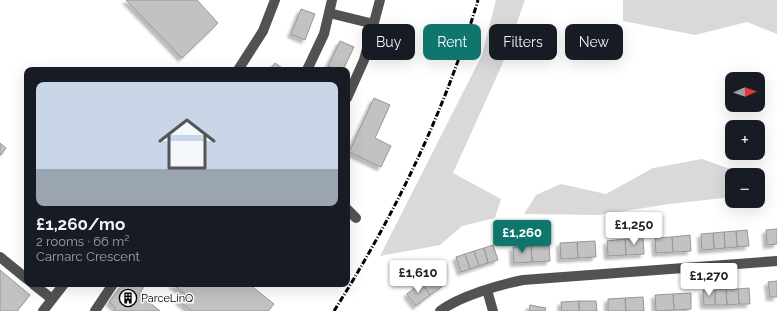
<!DOCTYPE html>
<meta charset="utf-8">
<style>
:root{--surface:#171b24;--page:#20242c;--text:#f1f3f6;--muted:#9ea1a6;--accent:#0f766e}
body{margin:0;font-family:Raleway,sans-serif;background:var(--page);color:var(--text);height:100vh;display:flex;flex-direction:column;font-size:15px;white-space:nowrap}
*{box-sizing:border-box;margin:0}
p{font-size:13px;color:var(--muted)}
.icon{flex:none;width:22px;height:22px;fill:none;stroke:currentColor;stroke-width:2;stroke-linecap:round;stroke-linejoin:round}
.map{position:relative;flex:1;overflow:hidden}
.panel{position:absolute;left:24px;top:67px;width:326px;height:220px;display:flex;flex-direction:column;background:var(--surface);border-radius:8px;box-shadow:0 4px 16px #0002}
.panel>*{flex:none}
.hud{position:absolute;left:362px;top:24px;width:355px;height:36px;display:flex;gap:8px}
.needle{width:26px;rotate:88deg}
.fabs{position:absolute;left:725px;top:72px;display:grid;gap:8px}
.fabs a{display:grid;place-items:center;width:40px;height:40px;border-radius:8px;background:var(--surface);box-shadow:0 4px 16px #0002;font-size:20px}
.price{position:absolute;translate:-50% -34px;padding:0 9px;border-radius:4px;background:#fff;color:#222;font-size:13px;line-height:26px;filter:drop-shadow(0 1px 2px #0008)}
.price::after{content:'';position:absolute;left:50%;top:24px;width:12px;height:9px;margin-left:-6px;background:inherit;clip-path:polygon(0 0,100% 0,50% 100%)}
.price.active{background:var(--accent);color:#fff}
ul{padding:0;list-style:none}
li{display:grid;align-content:center;gap:8px;height:212px;padding:0 12px}
li span{display:grid;place-items:center;height:124px;border-radius:8px;color:#555}
li>.icon{margin-inline-start:auto}
span .icon{width:72px;height:72px;fill:#fffc;stroke-width:1}
li b{font-size:17px}
.pill{padding:0 14px;border-radius:8px;background:var(--surface);box-shadow:0 4px 16px #0002;font-size:14px;line-height:36px}
.pill.active{background:var(--accent);color:#fff}
.map>svg:first-child{display:block}
</style>
<div class="map">
<svg width="777" height="311" viewBox="0 0 777 311">
<defs>
<filter id="shadow"><feDropShadow dx="-3.5" dy="3.5" stdDeviation="1" flood-color="#0004"/></filter>
</defs>
<rect width="100%" height="100%" fill="#fff"/>
<g fill="#d9d9d9">
<path d="M496,0H525L502,65L453,173L501,199L495,218L462,226L440,245L380,256L482,55Z"/>
<path d="M623,0H777V34L747,22L695,35L623,21Z"/>
<path d="M702,159L744,174L732,175V197L669,204L600,215L524,214L536,195L561,184L606,194L653,168Z"/>
</g>
<g fill="#c2c2c2" stroke="#969696" filter="url(#shadow)">
<path d="M126,0H197L218,23L182,58Z"/>
<path d="M301,9L315,14L305,40L291,34Z"/>
<path d="M340,41L354,47L343,70H337L328,66Z"/>
<path d="M275,63L285,70H269Z"/>
<path d="M374,98L390,105L375,138L391,146L381,167L349,152Z"/>
<path d="M0,143L6,148L1,155H0Z"/>
<path d="M777,229V244L767,245L766,230Z"/>
<path d="M747,230L749,246L737,247L736,231Z"/>
<path d="M736,231L737,247L725,248L724,232Z"/>
<path d="M724,232L725,248L714,249L713,233Z"/>
<path d="M713,233L714,249L702,250L701,234Z"/>
<path d="M690,235L691,251L673,252L672,237Z"/>
<path d="M672,237L673,252L656,253L655,238Z"/>
<path d="M643,238L644,254L626,255L625,239Z"/>
<path d="M625,239L626,255L608,256L607,241Z"/>
<path d="M595,241L596,257L578,258L577,242Z"/>
<path d="M577,242L578,258L561,259L560,243Z"/>
<path d="M493,245L498,260L488,263L484,248Z"/>
<path d="M549,245L550,261L532,262L531,246Z"/>
<path d="M531,246L532,262L514,263L513,247Z"/>
<path d="M484,248L488,263L479,266L474,251Z"/>
<path d="M474,251L479,266L470,269L465,254Z"/>
<path d="M465,254L470,269L461,272L456,257Z"/>
<path d="M0,270L30,295L17,311H0Z"/>
<path d="M435,272L444,285L430,295L421,283Z"/>
<path d="M777,281V297H770L768,282Z"/>
<path d="M421,283L430,295L416,306L407,294Z"/>
<path d="M123,284H140L144,287L139,294L160,311H114L116,308L109,302Z"/>
<path d="M172,284H249L274,304L268,311H192L179,301L185,294Z"/>
<path d="M749,288L750,304H739L738,289Z"/>
<path d="M726,289H738L739,304L727,305Z"/>
<path d="M726,289L727,305H715V290Z"/>
<path d="M703,290H715V305H704Z"/>
<path d="M691,293V309L674,310L673,294Z"/>
<path d="M673,294L674,310L656,311L655,295Z"/>
<path d="M643,297L644,311H626L625,298Z"/>
<path d="M625,298L626,311H608V299Z"/>
<path d="M579,301H596L597,311H579Z"/>
<path d="M579,301V311H562L561,302Z"/>
<path d="M530,305L546,308L545,311H529Z"/>
</g>
<g fill="none" stroke-linecap="round" stroke-linejoin="round">
<g stroke="#525252" stroke-width="10">
<path d="M329,13L374,24"/>
<path d="M238,70L263,31L275,0"/>
<path d="M307,70L324,34L332,0"/>
<path d="M347,98L364,60L380,0"/>
<path d="M347,209L356,218"/>
<path d="M0,257L27,279"/>
<path d="M33,284L52,299"/>
<path d="M487,290L493,311"/>
<path d="M43,311L64,284"/>
<path d="M95,311L113,284"/>
<path d="M440,311C460,296 499,285 523,280L777,261"/>
</g>
<path stroke="#000" stroke-width="3" stroke-dasharray="6 2 1 2" stroke-linecap="butt" d="M334,311C396,213 445,111 478,0"/>
</g>
<defs>
<symbol id="building-ring" viewBox="-11 -11 22 22"><circle r="9.5" fill="#fff" stroke="#000" stroke-width="1.5"/><path d="M-4-6H4V6H1V3H-1V6H-4ZM-2.5-4.3h1.7v1.8h-1.7ZM.8-4.3h1.7v1.8H.8ZM-2.5-1h1.7V.8h-1.7ZM.8-1h1.7V.8H.8Z" fill="#000"/></symbol>
</defs>
<g fill-rule="evenodd">
<use href="#building-ring" x="118" y="288" width="20" height="20"/>
</g>
<g text-anchor="middle" stroke-width="3" stroke-linejoin="round" paint-order="stroke">
<g font-size="11" fill="#000" stroke="#fff" text-anchor="start">
<text x="141" y="302">ParceLinQ</text>
</g>
</g>
</svg>
<div class="fabs">
<a><svg class="needle" viewBox="-14 -14 28 28"><path d="M0-13l5 13h-10z" fill="#e53935"/><path d="M0 13l5-13h-10z" fill="#9ea1a6"/></svg></a>
<a>+</a>
<a>−</a>
</div>
<b class="price" style="left:634px;top:246px">£1,250</b>
<b class="price active" style="left:522px;top:254px">£1,260</b>
<b class="price" style="left:418px;top:294px">£1,610</b>
<b class="price" style="left:709px;top:297px">£1,270</b>
<div class="hud">
<a class="pill">Buy</a>
<a class="pill active">Rent</a>
<a class="pill">Filters</a>
<a class="pill">New</a>
</div>
<section class="panel">
<ul>
<li><span style="background:linear-gradient(#c9d6e8 70%,#9aa5b1 0)"><svg class="icon" aria-label="home" viewBox="0 0 24 24"><path d="M3 11l9-7 9 7M6 9v11h12V9"/></svg></span><div><b>£1,260/mo</b><p>2 rooms · 66 m²</p><p>Carnarc Crescent</p></div></li>
</ul>
</section>
</div>
